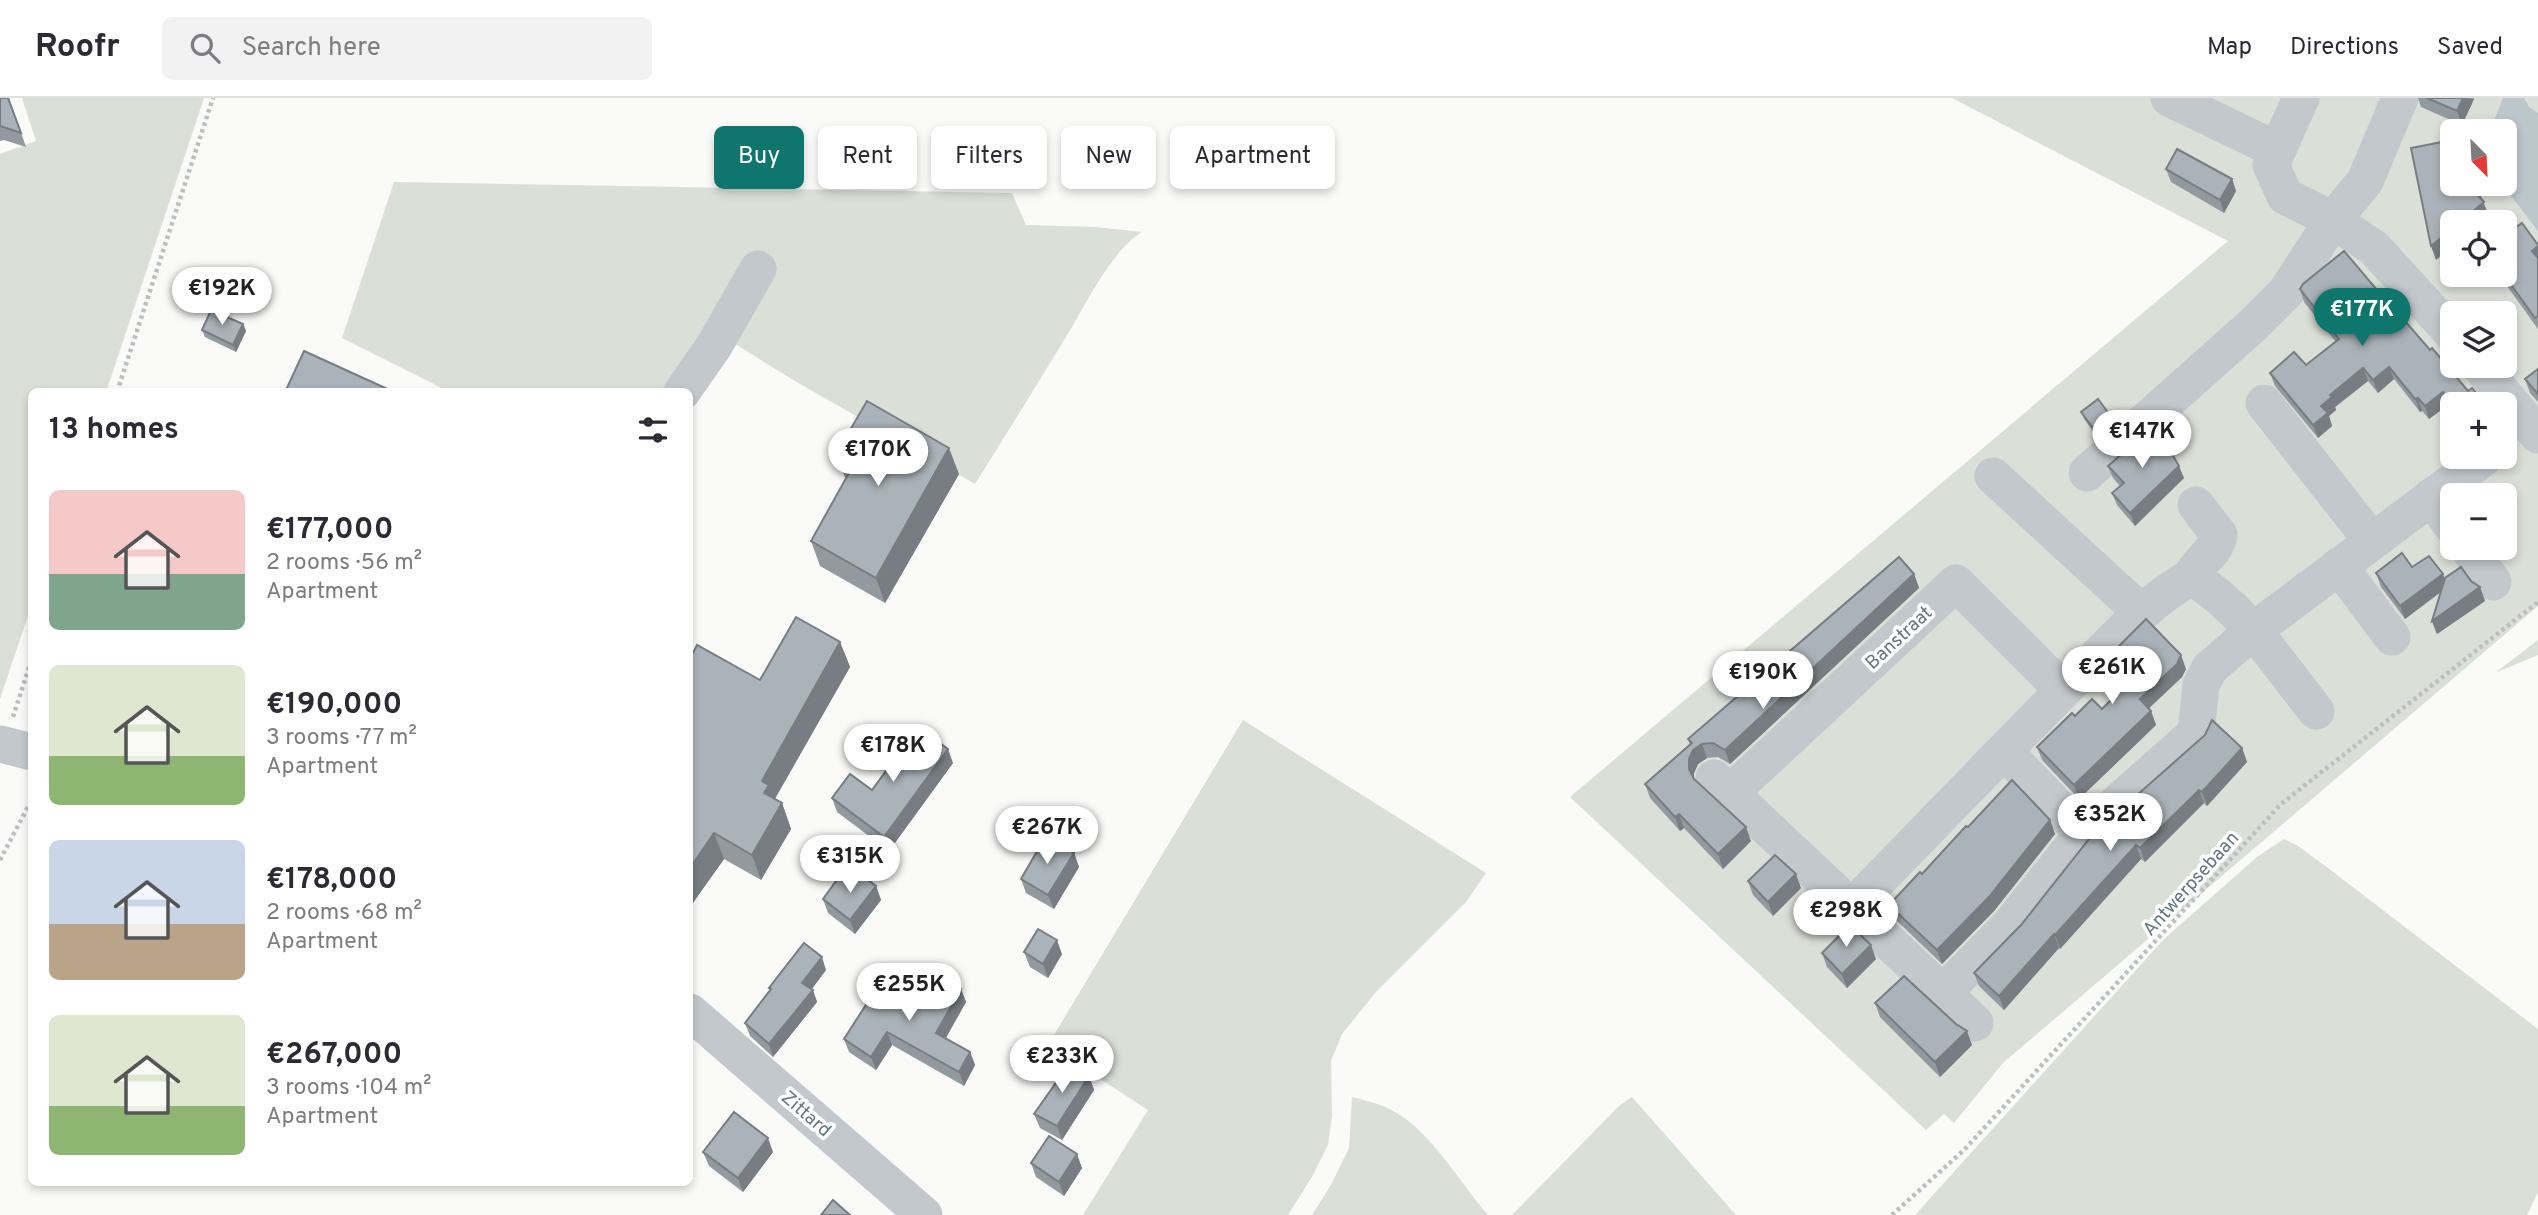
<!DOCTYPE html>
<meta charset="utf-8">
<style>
:root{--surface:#fff;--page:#f2f2f3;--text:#2b2b33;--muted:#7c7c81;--line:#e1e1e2;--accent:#0f766e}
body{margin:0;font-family:Overpass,sans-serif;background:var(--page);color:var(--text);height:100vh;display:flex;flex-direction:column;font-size:26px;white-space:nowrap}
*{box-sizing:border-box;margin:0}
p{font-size:23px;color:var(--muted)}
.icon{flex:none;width:38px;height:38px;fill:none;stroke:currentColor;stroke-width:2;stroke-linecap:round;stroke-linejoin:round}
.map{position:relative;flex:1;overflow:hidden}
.sheet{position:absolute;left:28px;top:290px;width:665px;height:798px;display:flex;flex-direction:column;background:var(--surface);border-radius:10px;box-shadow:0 4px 10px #0003}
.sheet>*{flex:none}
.hud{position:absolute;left:714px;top:28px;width:665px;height:63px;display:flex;gap:14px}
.needle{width:46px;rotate:156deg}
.fabs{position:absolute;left:2440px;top:21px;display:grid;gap:14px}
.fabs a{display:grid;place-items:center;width:77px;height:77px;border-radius:10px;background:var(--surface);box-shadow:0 4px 10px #0003;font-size:35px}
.price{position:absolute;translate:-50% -60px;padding:0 16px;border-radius:24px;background:#fff;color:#222;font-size:23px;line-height:46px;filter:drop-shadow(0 2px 4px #0008)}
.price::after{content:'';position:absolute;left:50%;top:42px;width:21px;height:16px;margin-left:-10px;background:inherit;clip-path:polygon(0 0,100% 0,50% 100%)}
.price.current{background:var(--accent);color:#fff}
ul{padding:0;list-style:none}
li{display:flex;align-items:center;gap:21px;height:175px;padding:0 21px}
li span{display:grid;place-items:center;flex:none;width:196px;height:140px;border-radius:10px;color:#555}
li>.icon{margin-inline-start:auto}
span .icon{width:84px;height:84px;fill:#fffc;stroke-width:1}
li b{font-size:30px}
h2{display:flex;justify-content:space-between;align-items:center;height:84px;padding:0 21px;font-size:30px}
.tag{padding:0 24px;border-radius:10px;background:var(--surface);box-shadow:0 4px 10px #0003;font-size:24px;line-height:63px}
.tag.current{background:var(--accent);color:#fff}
header{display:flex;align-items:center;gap:42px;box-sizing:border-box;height:98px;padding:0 35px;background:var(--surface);border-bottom:2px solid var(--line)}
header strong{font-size:33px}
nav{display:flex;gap:38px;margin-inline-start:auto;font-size:24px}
.search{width:490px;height:63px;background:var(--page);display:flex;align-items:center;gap:18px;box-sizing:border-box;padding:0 24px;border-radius:10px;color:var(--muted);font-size:26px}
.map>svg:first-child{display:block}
</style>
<header>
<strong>Roofr</strong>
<div class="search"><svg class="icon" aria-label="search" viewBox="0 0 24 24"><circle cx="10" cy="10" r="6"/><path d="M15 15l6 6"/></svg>Search here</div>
<nav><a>Map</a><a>Directions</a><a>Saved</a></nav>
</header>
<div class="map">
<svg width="2538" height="1117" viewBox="0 0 2538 1117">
<rect width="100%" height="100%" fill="#fafaf8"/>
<g fill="#dadfd7" fill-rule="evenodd">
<path d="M22,0H204L106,294H32L31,509L0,601V56L36,43Z"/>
<path d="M1952,0H2538V508L2003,965L1954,1025L1944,1016L1926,1032L1570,699L2228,143ZM2452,33H2504V86H2452ZM2452,124H2504V177H2452ZM2452,215H2504V268H2452ZM2452,306H2504V359H2452ZM2452,397H2504V450H2452Z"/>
<path d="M394,84L1012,95L1026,127L1095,129L1142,134C1112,152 1087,204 1069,234C1038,285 1007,335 975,386L795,283L714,233L673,294H450L342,240Z"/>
<path d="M2538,542V557L2495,575Z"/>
<path d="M1243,622L1486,775L1466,804L1376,894L1342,936L1331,963L1332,1018L1328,1047L1313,1077L1288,1117H1083L1148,1012L1048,947Z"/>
<path d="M2284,741L2298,748L2328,770L2538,931V1094L2527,1117H1915L2164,841L2257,759Z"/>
<path d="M1352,999C1362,1002 1373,1004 1383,1008C1427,1025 1458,1083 1488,1117H1312L1331,1087L1349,1050Z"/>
<path d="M1632,999L1736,1117H1512L1619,1008Z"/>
</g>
<path fill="#bbc7cb" d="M2503,0H2524L2529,9L2538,15V133L2505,90L2497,86H2504V33H2490Z"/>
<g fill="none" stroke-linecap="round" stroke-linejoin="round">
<g stroke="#bbbfc2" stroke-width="4.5" stroke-dasharray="3.5 3.5" stroke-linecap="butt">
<path d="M117,294L213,0"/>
<path d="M13,619L32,560"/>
<path d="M0,762L32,701"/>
<path d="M1892,1117L1964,1052L2281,706L2538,504"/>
</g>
<g stroke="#c3c8cc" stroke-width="37">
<path d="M2169,0L2277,52"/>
<path d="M2301,0L2271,67L2285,98L2333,122L2374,150L2452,235"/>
<path d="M2480,268L2538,337"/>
<path d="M682,294L714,248L758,171"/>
<path d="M2264,305L2372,443"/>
<path d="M2087,375L2253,227L2286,194L2333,122L2365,83L2400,0"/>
<path d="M1993,378L2142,515"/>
<path d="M2431,399L2452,428"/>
<path d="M2468,450L2493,484"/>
<path d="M2339,468L2392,539"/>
<path d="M2191,479C2198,462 2216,456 2219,437L2196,407"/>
<path d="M0,646L32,654"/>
<path d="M2004,653L2083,735"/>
<path d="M1714,680L1975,925"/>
<path d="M1730,695L1956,485L2063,592"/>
<path d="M1852,809C1928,732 2002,653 2079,577C2114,542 2148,503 2191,479C2243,509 2279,567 2316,613"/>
<path d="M1943,895L2010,827L2083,735L2196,635L2201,587L2210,570L2253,533L2485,359"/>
<path d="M690,914L924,1117"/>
</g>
</g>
<g fill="#929a9f">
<path d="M0,0H9L26,49L4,42L0,43Z"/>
<path d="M2418,0H2474V1L2462,27L2421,9Z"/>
<path d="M2166,71L2232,81L2236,93L2224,115L2171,84Z"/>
<path d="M2538,147V231L2499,177H2504Z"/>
<path d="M2300,191L2378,193L2382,206L2365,220L2376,233L2430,252L2468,293L2483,303L2491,306H2452V312L2448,307L2429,321L2422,313L2420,314L2394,281L2378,295L2368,283L2335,309L2336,312L2329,318L2332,328L2318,340L2275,288L2270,275L2306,267L2336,244L2304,204Z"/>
<path d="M243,226L246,233L236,254L205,239L202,232Z"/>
<path d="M2538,271V304L2530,295L2525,281Z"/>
<path d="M2081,314L2113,324L2096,338L2084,321Z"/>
<path d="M836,356L959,376L885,505L820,468L811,443L846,382Z"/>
<path d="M2108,368L2184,380L2135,428L2117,407L2112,395L2120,388L2113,380Z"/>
<path d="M2412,469L2443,476L2445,482L2471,483L2480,489L2485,503L2437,536L2432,523L2441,494L2405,521L2381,489L2376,475Z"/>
<path d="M1914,476L1919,490L1730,666L1718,659L1707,660L1698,666L1694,675V681L1751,743L1723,771L1684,730L1680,733L1650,700L1645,686L1690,647L1688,641Z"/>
<path d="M840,544L850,569L775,701L782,705L791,731L761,782L724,761L690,809L760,582Z"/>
<path d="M2113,554L2186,571L2182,579L2149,610L2151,613L2156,627L2079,701L2042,662L2037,649L2075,618L2102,611L2124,589L2119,584L2114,570L2117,567Z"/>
<path d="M2242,650L2247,664L2207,708L2204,705L2145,764L2141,761L2060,851L2059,850L2004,912L1979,888L1974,875Z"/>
<path d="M953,665L889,753L837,714L832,700L872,692Z"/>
<path d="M2050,722L2055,736L1994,813L1942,866L1895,821L1889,807L1968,729Z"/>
<path d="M1074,755L1079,769L1054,811L1026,795L1021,781Z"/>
<path d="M1748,783L1801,790L1773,818L1753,797Z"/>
<path d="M876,788L881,802L855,836L828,815L823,801Z"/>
<path d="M1024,854L1062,856L1048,880L1030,869Z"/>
<path d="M1822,855L1876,861L1847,890L1827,869Z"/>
<path d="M826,872L812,891L817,904L773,959L750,938L745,925L770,893L769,890Z"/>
<path d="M961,891L966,904L946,940L970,954L975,967L964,988L892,947L876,972L849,954L844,941L925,910Z"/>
<path d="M1875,905L1972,947L1940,979L1880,919Z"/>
<path d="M1089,978L1094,992L1062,1042L1040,1030L1034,1016Z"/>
<path d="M703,1054H773L743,1094L709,1068Z"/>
<path d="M1031,1065L1082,1070L1064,1098L1036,1079Z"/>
</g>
<g fill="#777d82">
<path d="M2463,0L2474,1L2462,27L2457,13Z"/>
<path d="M2232,81L2236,93L2224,115L2220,102Z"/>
<path d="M2478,91L2489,118L2482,124H2460L2475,94Z"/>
<path d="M2452,131V149L2436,162L2431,148Z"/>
<path d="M2538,148V166L2532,153Z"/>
<path d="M2378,193L2382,206L2362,222L2357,209Z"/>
<path d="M243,226L246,233L236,254L233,247Z"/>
<path d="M2512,239L2517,253L2504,264V246Z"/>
<path d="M2389,269L2394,281L2378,295L2373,282Z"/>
<path d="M2363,270L2368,283L2335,309L2336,312L2329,318L2332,328L2318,340L2313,327L2321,308L2330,297Z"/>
<path d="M2443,294L2448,307L2429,321L2425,308Z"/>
<path d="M2418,300L2422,313L2420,314L2415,301Z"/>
<path d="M2110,317L2113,324L2096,338L2094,331Z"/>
<path d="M949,350L959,376L885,505L876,480Z"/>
<path d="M2179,368L2184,380L2135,428L2130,415Z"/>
<path d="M1914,476L1919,490L1730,666L1725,652Z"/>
<path d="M2443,476L2447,489L2405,521L2400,508Z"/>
<path d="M2480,489L2485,503L2437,536L2432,523Z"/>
<path d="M840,544L850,569L774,702L782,705L791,731L761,782L752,757L762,683Z"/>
<path d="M2181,557L2186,571L2182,579L2145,614L2140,601Z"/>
<path d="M2151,613L2156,627L2079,701L2074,687Z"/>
<path d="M1702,646L1707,660L1698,666L1694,675V685L1689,671V661L1693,652Z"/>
<path d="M2242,650L2247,664L2207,708L2202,694Z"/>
<path d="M948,651L953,665L889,753L884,739Z"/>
<path d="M2199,692L2204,705L2145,764L2140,750Z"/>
<path d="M1679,716L1684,730L1680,733L1675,719Z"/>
<path d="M2050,722L2055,736L1994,813L1942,866L1937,852Z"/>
<path d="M1746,729L1751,743L1723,771L1718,756Z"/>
<path d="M714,735L724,761L690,809V770Z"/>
<path d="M2136,747L2141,761L2060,851L2055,837Z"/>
<path d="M1074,755L1079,769L1054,811L1048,797Z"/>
<path d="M1796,776L1801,790L1773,818L1768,804Z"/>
<path d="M876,788L881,802L855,836L850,822Z"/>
<path d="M2054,836L2059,850L2004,912L1999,898Z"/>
<path d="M1057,842L1062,856L1048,880L1043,866Z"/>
<path d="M1871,847L1876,861L1847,890L1842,876Z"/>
<path d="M822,859L826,872L807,897L802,885Z"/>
<path d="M961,891L966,904L941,948L936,935Z"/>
<path d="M813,892L817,904L773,959L769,946Z"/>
<path d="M1967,933L1972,947L1940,979L1935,964Z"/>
<path d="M887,934L892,947L876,972L871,959Z"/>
<path d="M970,954L975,967L964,988L959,974Z"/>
<path d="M1089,978L1094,992L1062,1042L1057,1028Z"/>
<path d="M768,1040L773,1054L743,1094L738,1080Z"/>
<path d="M1077,1056L1082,1070L1064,1098L1059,1084Z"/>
</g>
<g fill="#aab3b9" stroke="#777d82" stroke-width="2">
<path d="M0,0H8L21,35L0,28Z"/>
<path d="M2427,0H2463L2457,13Z"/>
<path d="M2452,42V86H2474L2478,91L2475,94L2484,104L2460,124H2452V131L2431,148L2411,50Z"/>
<path d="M2177,51L2232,81L2220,102L2166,71Z"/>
<path d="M2522,125L2538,147V148L2532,153L2538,160V218L2535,220L2504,177V138Z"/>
<path d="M2344,153L2378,193L2357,209L2376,233L2399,216L2430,252L2432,250L2468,293L2472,290L2483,303H2488L2491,306H2453L2443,294L2425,308L2418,300L2415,301L2389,269L2373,282L2363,270L2330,297L2332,299L2321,308L2328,315L2313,327L2270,275L2294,254L2306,267L2339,241L2300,191L2303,186Z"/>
<path d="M211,212L243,226L233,247L202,232Z"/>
<path d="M2504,230L2512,239L2504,246Z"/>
<path d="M304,253L394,294H285Z"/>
<path d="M2538,271V296L2525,281Z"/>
<path d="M2098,301L2110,317L2094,331L2081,314Z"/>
<path d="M867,303L949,350L876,480L811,443L854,366L836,356Z"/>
<path d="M2149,332L2172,356L2179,368L2130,415L2112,395L2124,385L2108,368Z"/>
<path d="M2402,455L2412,469L2429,458L2443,476L2400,508L2376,475Z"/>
<path d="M1899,459L1914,476L1725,652L1713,645L1702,646L1693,652L1689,661V671L1694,681L1746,729L1718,756L1679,716L1675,719L1645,686L1692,645L1688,641Z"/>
<path d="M2461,469L2471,483L2480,489L2432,523L2445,480Z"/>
<path d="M796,519L840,544L762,683L769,687L764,695L782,705L752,757L714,735L690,770V561L697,547L760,582Z"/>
<path d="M2146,521L2181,557L2177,566L2140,601L2151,613L2074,687L2037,649L2072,615L2075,618L2092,601L2102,611L2129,584L2114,570L2122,562L2113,554Z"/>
<path d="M2212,622L2242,650L2202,694L2199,692L2140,750L2136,747L2055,837L2054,836L1999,898L1974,875L2021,827L2093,736L2205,637Z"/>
<path d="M918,629L948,651L884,739L832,700L850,676L872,692Z"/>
<path d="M2012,682L2050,722L1989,799L1937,852L1889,807L1920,774L1922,776L1966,728L1968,729Z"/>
<path d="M1046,738L1074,755L1048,797L1021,781Z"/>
<path d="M1775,757L1796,776L1768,804L1748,783Z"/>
<path d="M856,773L876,788L850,822L823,801L839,779L847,785Z"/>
<path d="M1850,827L1871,847L1842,876L1822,855Z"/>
<path d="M1038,831L1057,842L1043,866L1024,854Z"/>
<path d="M804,845L822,859L802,885L813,892L769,946L745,925L771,891L769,890Z"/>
<path d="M1904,878L1956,926L1967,933L1935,964L1875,905Z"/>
<path d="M942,880L961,891L936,935L970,954L959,974L887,934L871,959L844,941L882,882L925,910Z"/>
<path d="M1070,965L1089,978L1057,1028L1034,1016Z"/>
<path d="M734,1014L768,1040L738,1080L703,1054Z"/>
<path d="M1049,1038L1077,1056L1059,1084L1031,1065Z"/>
<path d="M833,1102L850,1117H821Z"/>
</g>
<g text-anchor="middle" stroke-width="7" stroke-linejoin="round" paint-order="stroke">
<g font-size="19" fill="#657683" stroke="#fff">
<text transform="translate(1898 539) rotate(-43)" y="7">Banstraat</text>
<text transform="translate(2190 785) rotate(-48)" y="7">Antwerpsebaan</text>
<text transform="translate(807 1015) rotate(41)" y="7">Zittard</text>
</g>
</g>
</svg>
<div class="fabs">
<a><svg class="needle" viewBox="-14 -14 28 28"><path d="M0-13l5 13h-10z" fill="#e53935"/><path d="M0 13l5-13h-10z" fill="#7c7c81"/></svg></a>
<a><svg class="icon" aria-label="locate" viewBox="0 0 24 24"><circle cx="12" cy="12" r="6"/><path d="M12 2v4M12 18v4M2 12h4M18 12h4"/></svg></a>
<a><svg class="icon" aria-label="layers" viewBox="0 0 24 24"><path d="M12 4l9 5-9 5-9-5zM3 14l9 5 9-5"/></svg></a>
<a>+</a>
<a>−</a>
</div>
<b class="price" style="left:222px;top:229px">€192K</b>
<b class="price current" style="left:2362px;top:250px">€177K</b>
<b class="price" style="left:2142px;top:372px">€147K</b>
<b class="price" style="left:878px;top:390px">€170K</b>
<b class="price" style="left:2112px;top:608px">€261K</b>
<b class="price" style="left:1763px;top:613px">€190K</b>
<b class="price" style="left:893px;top:686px">€178K</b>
<b class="price" style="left:2110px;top:755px">€352K</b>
<b class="price" style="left:1047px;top:768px">€267K</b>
<b class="price" style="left:850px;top:797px">€315K</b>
<b class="price" style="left:1846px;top:851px">€298K</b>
<b class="price" style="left:909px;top:925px">€255K</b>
<b class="price" style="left:1062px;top:997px">€233K</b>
<div class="hud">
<a class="tag current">Buy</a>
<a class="tag">Rent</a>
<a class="tag">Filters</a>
<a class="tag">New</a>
<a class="tag">Apartment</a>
</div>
<section class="sheet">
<h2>13 homes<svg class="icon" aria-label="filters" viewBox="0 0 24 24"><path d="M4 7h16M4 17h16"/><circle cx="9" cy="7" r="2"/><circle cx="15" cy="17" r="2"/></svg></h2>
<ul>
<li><span style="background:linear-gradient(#f6c9c9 60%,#7fa58c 0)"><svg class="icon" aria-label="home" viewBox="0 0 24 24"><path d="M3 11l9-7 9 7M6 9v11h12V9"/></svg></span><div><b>€177,000</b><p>2 rooms · 56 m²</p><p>Apartment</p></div></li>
<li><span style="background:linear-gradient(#dfe7d0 65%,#8fb573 0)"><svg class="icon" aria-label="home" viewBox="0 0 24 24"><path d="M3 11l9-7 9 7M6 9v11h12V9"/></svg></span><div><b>€190,000</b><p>3 rooms · 77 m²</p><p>Apartment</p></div></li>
<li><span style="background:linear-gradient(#c9d6e8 60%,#b9a48a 0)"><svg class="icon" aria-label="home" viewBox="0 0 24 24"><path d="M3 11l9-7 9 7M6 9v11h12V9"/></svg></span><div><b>€178,000</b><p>2 rooms · 68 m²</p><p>Apartment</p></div></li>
<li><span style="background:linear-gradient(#dfe7d0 65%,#8fb573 0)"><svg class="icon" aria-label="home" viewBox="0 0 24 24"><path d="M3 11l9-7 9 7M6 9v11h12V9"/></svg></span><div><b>€267,000</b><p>3 rooms · 104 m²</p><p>Apartment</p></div></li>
</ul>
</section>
</div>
